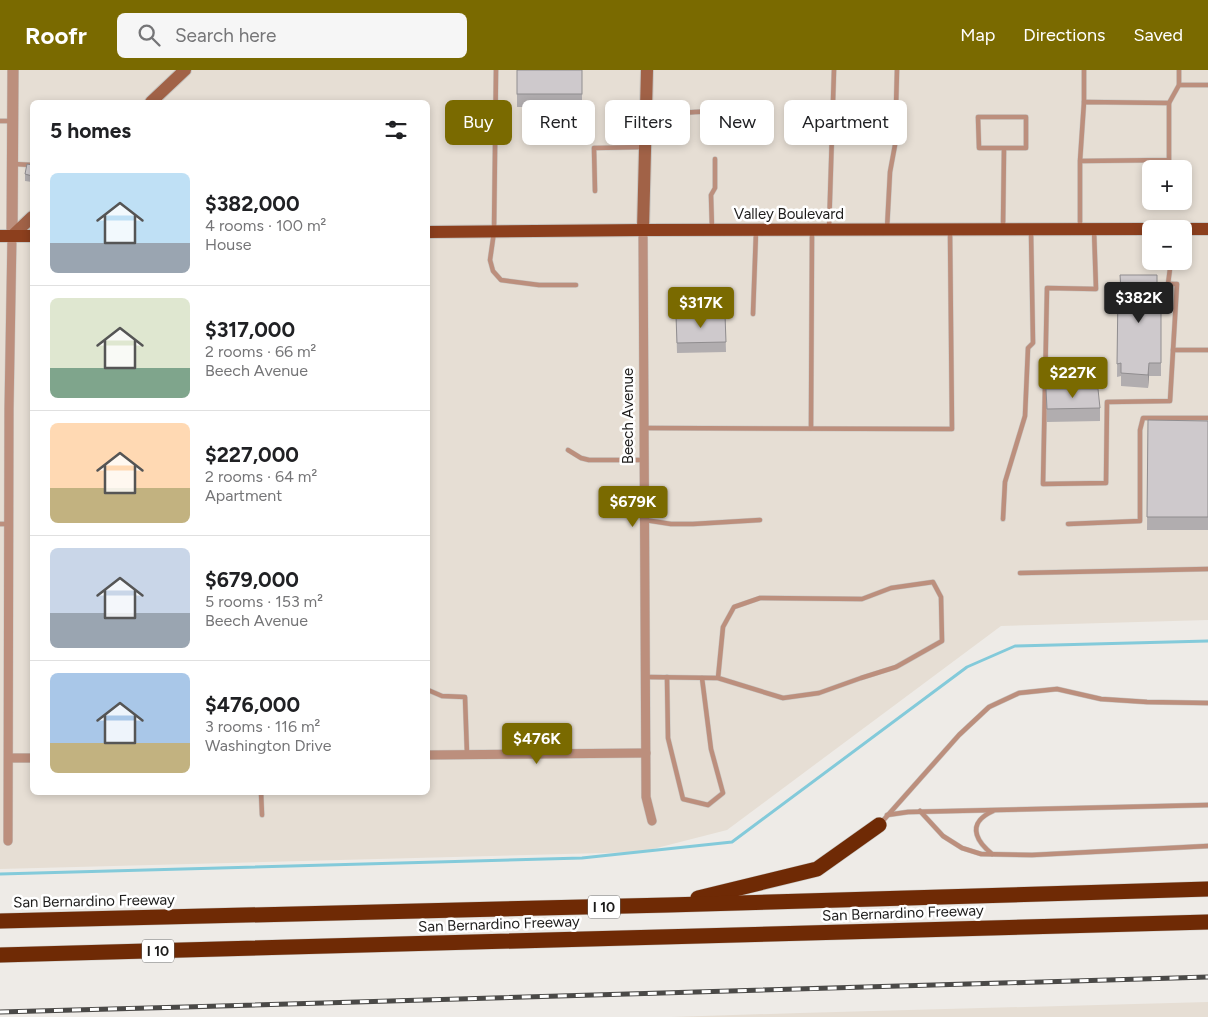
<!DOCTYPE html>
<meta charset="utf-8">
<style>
:root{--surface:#fff;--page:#f6f6f6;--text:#202124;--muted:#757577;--line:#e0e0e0;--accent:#7a6a00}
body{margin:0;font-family:Figtree,sans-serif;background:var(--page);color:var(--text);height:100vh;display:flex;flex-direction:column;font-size:19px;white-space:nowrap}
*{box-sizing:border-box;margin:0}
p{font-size:16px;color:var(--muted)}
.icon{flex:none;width:28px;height:28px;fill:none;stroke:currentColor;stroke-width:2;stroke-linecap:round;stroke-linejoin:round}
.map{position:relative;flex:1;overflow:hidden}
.sheet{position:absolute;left:30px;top:30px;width:400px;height:695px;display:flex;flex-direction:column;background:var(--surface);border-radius:8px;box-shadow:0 2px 8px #0003}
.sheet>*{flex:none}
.top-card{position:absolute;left:445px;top:30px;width:475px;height:45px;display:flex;gap:10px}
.controls{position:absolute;left:1142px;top:90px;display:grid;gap:10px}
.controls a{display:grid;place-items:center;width:50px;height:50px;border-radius:8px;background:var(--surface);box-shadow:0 2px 8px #0003;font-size:25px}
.price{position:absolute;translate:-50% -42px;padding:0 11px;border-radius:5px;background:var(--accent);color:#fff;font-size:16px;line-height:32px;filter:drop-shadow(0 1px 2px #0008)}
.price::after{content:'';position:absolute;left:50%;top:30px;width:15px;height:11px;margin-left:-8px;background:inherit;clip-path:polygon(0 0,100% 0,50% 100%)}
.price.on{background:#222;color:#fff}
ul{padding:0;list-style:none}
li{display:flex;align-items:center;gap:15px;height:125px;padding:0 20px}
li+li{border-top:1px solid var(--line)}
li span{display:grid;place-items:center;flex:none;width:140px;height:100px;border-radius:8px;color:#555}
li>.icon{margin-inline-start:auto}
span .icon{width:60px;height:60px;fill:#fffc;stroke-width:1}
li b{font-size:21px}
h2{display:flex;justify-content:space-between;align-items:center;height:60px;padding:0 20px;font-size:21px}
.chip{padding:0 18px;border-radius:8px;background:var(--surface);box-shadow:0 2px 8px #0003;font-size:18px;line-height:45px}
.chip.on{background:var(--accent);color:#fff}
header{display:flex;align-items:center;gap:30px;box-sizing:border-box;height:70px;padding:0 25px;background:var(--accent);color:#fff}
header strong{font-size:24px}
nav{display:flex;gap:28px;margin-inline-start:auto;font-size:18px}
.search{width:350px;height:45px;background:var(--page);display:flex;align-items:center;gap:12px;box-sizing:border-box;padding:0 18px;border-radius:8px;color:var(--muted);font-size:19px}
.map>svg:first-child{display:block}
</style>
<header>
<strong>Roofr</strong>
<div class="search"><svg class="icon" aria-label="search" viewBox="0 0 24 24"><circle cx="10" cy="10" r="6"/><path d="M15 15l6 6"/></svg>Search here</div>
<nav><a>Map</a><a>Directions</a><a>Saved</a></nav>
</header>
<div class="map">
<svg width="1208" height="947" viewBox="0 0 1208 947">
<rect width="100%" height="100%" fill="#eeebe7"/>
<g fill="#e6ded4" fill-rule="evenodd">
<path d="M0,0H1208V550L1001,556L727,760L641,782L0,799ZM32,32H428V722H32ZM1151,99H1184V131H1151ZM1151,159H1184V191H1151Z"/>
<path d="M1208,932V947H671L800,943Z"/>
</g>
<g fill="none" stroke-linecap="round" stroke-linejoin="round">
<path stroke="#83cada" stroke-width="3" d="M0,804L582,788L732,772L967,597L1015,576L1208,571"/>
<defs>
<g id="service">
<path d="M496,0L494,162L490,190L493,201L501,210L539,215H576"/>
<path d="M1084,0V32"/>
<path d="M1179,15H1208"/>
<path d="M1169,33L1179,15V0"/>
<path d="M647,48C675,42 703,41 731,41"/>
<path d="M0,51H11"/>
<path d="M14,94L32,95"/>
<path d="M595,121L594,78L644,77"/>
<path d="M1003,158L1004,78H1026V47H978L979,78H1004"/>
<path d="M1080,158V91L1084,32L1169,33V90L1080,91"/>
<path d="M712,159L711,125L715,118V89"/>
<path d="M829,159L834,0"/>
<path d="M887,159L890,102L895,75L897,0"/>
<path d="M1094,159L1096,219L1047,218L1043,414L1106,413L1107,332L1170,331L1177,214H1168L1171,191"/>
<path d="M753,244L756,162"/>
<path d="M1173,280H1208"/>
<path d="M644,358L952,359L950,160"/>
<path d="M811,358L812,162"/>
<path d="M568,380L581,388L589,390H645"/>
<path d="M1003,449L1005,412L1025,346L1028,278L1033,273L1031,161"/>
<path d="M645,450L671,454H693L760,450"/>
<path d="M0,454H9"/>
<path d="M1068,454L1140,451V360L1143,348H1208"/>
<path d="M1020,503L1208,499"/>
<path d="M646,607L718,608L723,557L734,537L760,528L862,529L891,518L933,512L941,527L942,571L896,597L861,608L819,623L783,628L718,608"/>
<path d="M667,607L668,668L683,729L708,735L723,723L711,679L702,608"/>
<path d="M428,620L442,626L465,627L467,684"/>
<path d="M261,722L262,745"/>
<path d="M920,741L943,766L962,778L981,784L1032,785L1208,776"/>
<path d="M887,745L908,742L1208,735"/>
<path d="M880,754L959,665L989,637L1019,623L1057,619L1101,629L1147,632L1208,633"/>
<path d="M992,784C986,779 979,772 977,765C973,753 984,745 993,741"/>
</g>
<g id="minor">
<path d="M643,160L646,727L652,751"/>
<path d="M428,685L646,683"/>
<path d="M9,688H32"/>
<path d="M8,771L9,339L12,166"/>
</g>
<path id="tertiary" d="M12,166L13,0"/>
<g id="secondary">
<path d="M151,32L185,0"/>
<path d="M643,160L647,0"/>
<path d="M12,166L32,147"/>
</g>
<g id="primary">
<path d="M1184,159H1208"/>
<path d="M428,162L643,160L1151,159"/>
<path d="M0,166H32"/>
</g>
<g id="motorway">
<path d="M698,828L817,799L879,755"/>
<path d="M0,851L668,835L1208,819"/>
<path d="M0,885L1208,852"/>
</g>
</defs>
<use href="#service" stroke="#c8c6c2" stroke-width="5.5"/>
<use href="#minor" stroke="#c8c6c2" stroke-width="10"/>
<use href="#tertiary" stroke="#c8c6c2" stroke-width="12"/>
<use href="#secondary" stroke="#c8c6c2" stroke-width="14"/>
<use href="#primary" stroke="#c8c6c2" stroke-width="14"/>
<use href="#motorway" stroke="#c8c6c2" stroke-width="16"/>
<use href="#service" stroke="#bc8f7d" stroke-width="4.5"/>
<use href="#minor" stroke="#bc8f7d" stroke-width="9"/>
<use href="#tertiary" stroke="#bc8f7d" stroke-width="11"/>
<use href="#secondary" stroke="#a16247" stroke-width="12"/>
<use href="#primary" stroke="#8c3f1d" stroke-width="12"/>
<use href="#motorway" stroke="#6f2a05" stroke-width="15"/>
<defs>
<path id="rail" d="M0,942L185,937L1208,907"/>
</defs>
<use href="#rail" stroke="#4a4947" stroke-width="5"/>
<use href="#rail" stroke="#fff" stroke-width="3" stroke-dasharray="9" stroke-linecap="butt"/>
</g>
<g fill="#b1adaf">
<rect x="517" y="0" width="65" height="37"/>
<path d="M32,95V112L25,111V104Z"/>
<path d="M1120,205L1157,221H1161V306H1149L1148,318L1121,316V306L1117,307L1118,221H1120Z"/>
<path d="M725,245L726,282L677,283L676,246Z"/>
<path d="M1046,319L1100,338V351L1047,352Z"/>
<path d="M1148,350L1208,351V460H1147Z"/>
</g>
<path fill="#908d8f" d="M1149,293V306L1148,318V305Z"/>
<g fill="#cec9cc" stroke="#908d8f">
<rect x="517" y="0" width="65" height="24"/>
<path d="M27,94L32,95V106L25,104Z"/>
<path d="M1120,205H1157V221H1161V293H1149L1148,305L1121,303V293L1117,294L1118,221H1121Z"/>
<path d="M725,245L726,272L677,273L676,246Z"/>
<path d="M1046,319H1098L1100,338L1047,339Z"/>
<path d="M1148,350L1208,351V447H1147Z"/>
</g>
<g text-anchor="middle" stroke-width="5" stroke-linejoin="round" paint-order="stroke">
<g fill="#fff" stroke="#61605f" stroke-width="1">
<rect x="588" y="825.5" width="32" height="23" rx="4"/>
<rect x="142" y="869.5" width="32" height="23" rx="4"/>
</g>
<g font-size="14" font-weight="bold" fill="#1d1c1b">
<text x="604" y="842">I 10</text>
<text x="158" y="886">I 10</text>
</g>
<g font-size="15" fill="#1d1c1b" stroke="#fff">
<text x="789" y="149">Valley Boulevard</text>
<text transform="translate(628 346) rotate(-90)" y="5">Beech Avenue</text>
<text transform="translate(94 831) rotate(-1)" y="5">San Bernardino Freeway</text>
<text transform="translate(903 843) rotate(-2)" y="5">San Bernardino Freeway</text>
<text transform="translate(499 854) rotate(-2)" y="5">San Bernardino Freeway</text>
</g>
</g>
</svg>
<div class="controls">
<a>+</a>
<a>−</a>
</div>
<b class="price on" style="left:1139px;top:254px">$382K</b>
<b class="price" style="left:701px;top:259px">$317K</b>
<b class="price" style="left:1073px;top:329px">$227K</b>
<b class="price" style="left:633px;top:458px">$679K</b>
<b class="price" style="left:537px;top:695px">$476K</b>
<div class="top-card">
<a class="chip on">Buy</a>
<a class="chip">Rent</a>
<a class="chip">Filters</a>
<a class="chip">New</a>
<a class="chip">Apartment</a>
</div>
<section class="sheet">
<h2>5 homes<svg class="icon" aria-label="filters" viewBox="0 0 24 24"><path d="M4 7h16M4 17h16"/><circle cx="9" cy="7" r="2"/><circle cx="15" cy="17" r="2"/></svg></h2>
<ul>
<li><span style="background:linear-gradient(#bfe0f5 70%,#9aa5b1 0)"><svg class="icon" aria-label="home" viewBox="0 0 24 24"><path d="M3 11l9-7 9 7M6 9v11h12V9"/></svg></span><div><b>$382,000</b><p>4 rooms · 100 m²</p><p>House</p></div></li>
<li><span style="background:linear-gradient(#dfe7d0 70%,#7fa58c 0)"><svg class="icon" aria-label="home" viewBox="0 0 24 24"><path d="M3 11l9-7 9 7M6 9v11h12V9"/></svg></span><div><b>$317,000</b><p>2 rooms · 66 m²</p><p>Beech Avenue</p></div></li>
<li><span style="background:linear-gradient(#ffd9b3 65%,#c2b280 0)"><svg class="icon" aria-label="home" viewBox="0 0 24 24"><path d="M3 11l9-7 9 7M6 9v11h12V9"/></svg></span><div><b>$227,000</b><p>2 rooms · 64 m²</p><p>Apartment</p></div></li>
<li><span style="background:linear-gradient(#c9d6e8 65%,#9aa5b1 0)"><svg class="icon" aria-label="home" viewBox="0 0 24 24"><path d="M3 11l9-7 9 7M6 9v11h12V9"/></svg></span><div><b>$679,000</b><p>5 rooms · 153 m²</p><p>Beech Avenue</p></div></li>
<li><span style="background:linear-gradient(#a9c7e8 70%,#c2b280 0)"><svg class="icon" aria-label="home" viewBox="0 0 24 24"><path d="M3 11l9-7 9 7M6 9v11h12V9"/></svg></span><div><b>$476,000</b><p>3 rooms · 116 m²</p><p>Washington Drive</p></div></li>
</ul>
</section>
</div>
